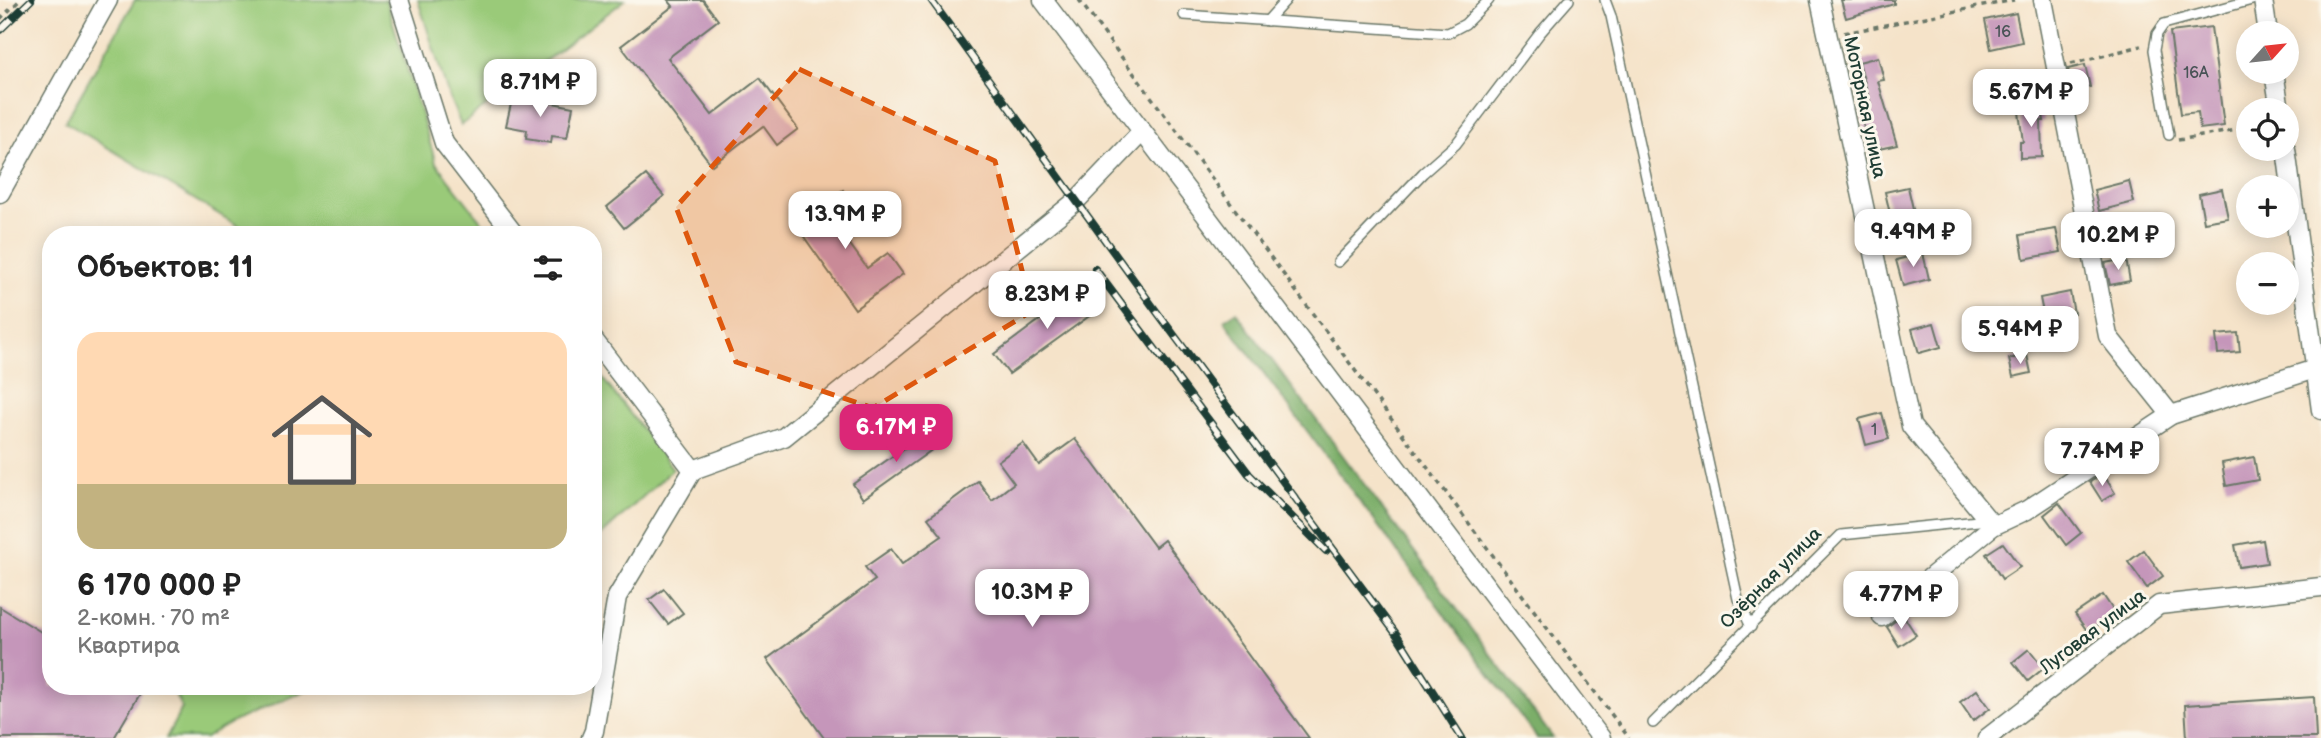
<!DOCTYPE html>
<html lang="ru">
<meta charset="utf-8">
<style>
:root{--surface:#fff;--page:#f6f6f6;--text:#222;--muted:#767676;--accent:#db2777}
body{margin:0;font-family:"Balsamiq Sans",sans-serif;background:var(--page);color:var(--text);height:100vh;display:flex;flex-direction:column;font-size:26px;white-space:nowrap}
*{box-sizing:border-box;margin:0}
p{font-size:23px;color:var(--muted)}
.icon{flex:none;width:38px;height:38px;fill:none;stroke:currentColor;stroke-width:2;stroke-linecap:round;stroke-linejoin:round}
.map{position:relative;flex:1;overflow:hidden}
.details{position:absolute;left:42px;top:226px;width:560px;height:469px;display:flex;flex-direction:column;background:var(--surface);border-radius:28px;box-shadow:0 4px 18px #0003}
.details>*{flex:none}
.needle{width:46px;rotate:63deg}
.controls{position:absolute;left:2236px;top:21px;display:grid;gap:14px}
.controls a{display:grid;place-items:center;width:63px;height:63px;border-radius:50%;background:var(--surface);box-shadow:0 4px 18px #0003;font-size:35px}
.price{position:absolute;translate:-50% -60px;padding:0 16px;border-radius:14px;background:#fff;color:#222;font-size:23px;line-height:46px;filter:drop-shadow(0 2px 4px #0008)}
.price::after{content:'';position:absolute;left:50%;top:42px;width:21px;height:16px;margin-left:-10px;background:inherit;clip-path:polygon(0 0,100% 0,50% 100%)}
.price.current{background:var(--accent);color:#fff}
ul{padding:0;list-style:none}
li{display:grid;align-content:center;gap:14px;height:371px;padding:0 35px}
li span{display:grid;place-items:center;height:217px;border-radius:21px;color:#555}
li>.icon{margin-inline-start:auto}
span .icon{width:126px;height:126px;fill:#fffc;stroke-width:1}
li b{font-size:30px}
h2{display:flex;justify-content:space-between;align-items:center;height:84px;padding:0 35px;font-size:30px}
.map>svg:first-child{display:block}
</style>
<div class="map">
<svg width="2321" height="738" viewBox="0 0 2321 738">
<rect width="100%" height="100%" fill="#fbf7ec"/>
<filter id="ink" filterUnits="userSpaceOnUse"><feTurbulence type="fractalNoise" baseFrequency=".0143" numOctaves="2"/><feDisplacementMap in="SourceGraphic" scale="14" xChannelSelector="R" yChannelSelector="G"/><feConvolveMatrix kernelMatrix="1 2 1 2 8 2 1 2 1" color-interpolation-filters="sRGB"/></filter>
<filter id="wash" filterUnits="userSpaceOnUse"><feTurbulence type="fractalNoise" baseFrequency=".00686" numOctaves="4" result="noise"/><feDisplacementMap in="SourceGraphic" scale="28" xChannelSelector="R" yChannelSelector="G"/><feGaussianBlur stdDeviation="1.57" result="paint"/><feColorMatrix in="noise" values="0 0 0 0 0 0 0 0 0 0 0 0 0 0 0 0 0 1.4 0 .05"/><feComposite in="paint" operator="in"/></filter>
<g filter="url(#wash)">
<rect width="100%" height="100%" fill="#f5e3c9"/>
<g fill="#9aca79" stroke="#5c8456" stroke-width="2">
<path d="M135,0H386L436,163L491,234H252L65,122Z"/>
<path d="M418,0H625L461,125L449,97Z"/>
<path d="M593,366L673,469L593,543Z"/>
<path d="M171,686H315L235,721L205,738H166L182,708Z"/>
</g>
<path fill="#7bae69" stroke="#4d764e" stroke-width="2" d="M1236,312L1553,738H1537L1224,320Z"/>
<g id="blocks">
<g fill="#c596ba">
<path d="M668,0H703L718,20L668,58L712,115L760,78L798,129L777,145L763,126L712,165L621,46L673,6Z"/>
<path d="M1841,0H1894V4L1846,18Z"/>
<path d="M2016,13L2022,42L1991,49L1985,20Z"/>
<path d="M2211,27L2224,126L2200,129L2198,112L2181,114L2170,32Z"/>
<path d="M1878,57L1884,80L1878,81L1897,145L1870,151L1859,109L1871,105L1859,62Z"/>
<path d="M2085,65L2090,87L2072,90L2068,69Z"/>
<path d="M513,95L573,107L567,138L552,136L551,143L526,139L527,130L506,126Z"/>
<path d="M2041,101L2044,121H2041L2042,157L2020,158V142H2023L2018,104Z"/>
<path d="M646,175L664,196L624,228L607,207Z"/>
<path d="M2129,181L2134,202L2099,211L2094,190Z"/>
<path d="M1908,187L1914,213L1891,218L1885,192Z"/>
<path d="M2222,189L2228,218L2204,222L2199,194Z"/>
<path d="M843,190L862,216L841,232L867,268L888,253L903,274L855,309L795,224Z"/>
<path d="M2056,229L2061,252L2024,259L2020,235Z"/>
<path d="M1923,253L1929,279L1903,286L1896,260Z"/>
<path d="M2126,259L2130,281L2110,285L2105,263Z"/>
<path d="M1083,288L1099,309L1009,374L994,354Z"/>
<path d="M2070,292L2074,313L2044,318L2040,298Z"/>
<path d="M1934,323L1941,347L1919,353L1912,329Z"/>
<path d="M2238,333L2240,352L2218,354L2216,335Z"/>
<path d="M2027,355L2031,373L2013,377L2009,359Z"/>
<path d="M1882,413L1889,439L1866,445L1859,419Z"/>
<path d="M930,430L940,444L863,499L853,484Z"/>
<path d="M1075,439L1155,547L1164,540L1309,738H824L767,659L875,580L865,567L891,549L902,564L942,536L928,518L978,481L992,500L1014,483L998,461L1023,443L1039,465Z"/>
<path d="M2254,457L2258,480L2226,486L2222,463Z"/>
<path d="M2103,474L2115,493L2102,501L2090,482Z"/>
<path d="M2059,503L2081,533L2066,545L2044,515Z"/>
<path d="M2263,540L2267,563L2239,567L2235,545Z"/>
<path d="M2003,543L2020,567L2002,579L1986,554Z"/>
<path d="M2144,550L2163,576L2147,588L2128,562Z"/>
<path d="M664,589L683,613L668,624L649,600Z"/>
<path d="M2103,595L2115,613L2088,632L2075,614Z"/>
<path d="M0,607L51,638V686H132L141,692L114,738H0Z"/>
<path d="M1903,615L1916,635L1899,646L1887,627Z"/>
<path d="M2029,649L2044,668L2028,681L2013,662Z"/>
<path d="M1977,690L1990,708L1973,721L1960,702Z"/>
<path d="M2314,697L2316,738H2187L2185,705Z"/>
</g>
</g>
</g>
<g filter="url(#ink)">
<use href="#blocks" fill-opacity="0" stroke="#6a7768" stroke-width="2"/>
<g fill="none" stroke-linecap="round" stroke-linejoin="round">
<defs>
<g id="service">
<path d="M1605,0L1611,16L1738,599L1751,627"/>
<path d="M1184,15L1448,33L1465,24L1489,0"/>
<path d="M1267,21L1286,0"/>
<path d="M2169,135L2154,50L2157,34L2164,24L2252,0"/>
<path d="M1338,262L1423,173L1456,144L1540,33L1569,0"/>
<path d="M1653,723L1841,535L1988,520"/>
</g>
<g id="minor">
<path d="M399,0L444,143L514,234"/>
<path d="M1043,0L1601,738"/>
<path d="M1820,0L1911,426L1993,526"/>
<path d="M2043,0L2108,336L2171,415"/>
<path d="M2263,0L2268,33"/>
<path d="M2274,72L2280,110"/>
<path d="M2286,149L2321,410"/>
<path d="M0,193L108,0"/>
<path d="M693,470L784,437L1076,201L1142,132"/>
<path d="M1882,617L1993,526L2027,510L2171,415L2315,369"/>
<path d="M591,738L594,731L617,597L693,470L593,339"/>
<path d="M1987,738L2159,605L2321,587"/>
</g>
</defs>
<use href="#service" stroke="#6a7768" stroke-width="12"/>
<use href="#minor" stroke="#6a7768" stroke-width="21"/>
<g stroke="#6a7768" stroke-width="3.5" stroke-dasharray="5 5" stroke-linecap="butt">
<path d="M1079,0L1629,738"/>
<path d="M0,19L20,0"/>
<path d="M1844,33L2014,0"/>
<path d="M2071,64L2141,46"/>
<path d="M2178,140L2249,128"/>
</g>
<use href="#service" stroke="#fff" stroke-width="9"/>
<use href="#minor" stroke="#fff" stroke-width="18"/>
<defs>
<g id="rail">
<path d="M931,0L1154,308L1397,635L1462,738"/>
<path d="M0,30L31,0"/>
<path d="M1095,269L1249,474L1326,551"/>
</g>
</defs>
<use href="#rail" stroke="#1f3d34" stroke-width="8"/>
<use href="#rail" stroke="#fbf7ec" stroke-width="5" stroke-dasharray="16" stroke-linecap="butt"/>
</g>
</g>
<path fill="#de580e" fill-opacity="0.2" stroke="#de580e" stroke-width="5" stroke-dasharray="14 9" stroke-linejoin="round" d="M799,69L995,161L1032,311L873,408L736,362L676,207Z"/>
<g text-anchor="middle" stroke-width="6" stroke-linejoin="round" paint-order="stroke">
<g font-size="16" fill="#485356">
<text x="2003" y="37">16</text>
<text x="2196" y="78">16А</text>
<text x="1874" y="435">1</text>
</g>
<g font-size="19" fill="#1f3d34" stroke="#fbf7ec">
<text transform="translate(1866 107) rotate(78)" y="7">Моторная улица</text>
<text transform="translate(1770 577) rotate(-45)" y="7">Озёрная улица</text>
<text transform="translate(2092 631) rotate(-37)" y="7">Луговая улица</text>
</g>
</g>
</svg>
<div class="controls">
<a><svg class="needle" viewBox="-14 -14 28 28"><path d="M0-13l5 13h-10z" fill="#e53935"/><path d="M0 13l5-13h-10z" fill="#767676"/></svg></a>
<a><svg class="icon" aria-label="locate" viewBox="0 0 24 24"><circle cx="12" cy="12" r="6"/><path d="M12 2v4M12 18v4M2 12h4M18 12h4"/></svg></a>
<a>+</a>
<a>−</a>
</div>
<b class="price" style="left:540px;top:119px">8.71M ₽</b>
<b class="price" style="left:2031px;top:129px">5.67M ₽</b>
<b class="price" style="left:845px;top:251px">13.9M ₽</b>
<b class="price" style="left:1913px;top:269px">9.49M ₽</b>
<b class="price" style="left:2118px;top:272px">10.2M ₽</b>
<b class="price" style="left:1047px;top:331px">8.23M ₽</b>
<b class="price" style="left:2020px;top:366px">5.94M ₽</b>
<b class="price current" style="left:896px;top:464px">6.17M ₽</b>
<b class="price" style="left:2102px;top:488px">7.74M ₽</b>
<b class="price" style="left:1032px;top:629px">10.3M ₽</b>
<b class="price" style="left:1901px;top:631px">4.77M ₽</b>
<section class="details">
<h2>Объектов: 11<svg class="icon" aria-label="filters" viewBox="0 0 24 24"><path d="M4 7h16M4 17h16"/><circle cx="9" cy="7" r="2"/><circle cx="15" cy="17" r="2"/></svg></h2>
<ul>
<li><span style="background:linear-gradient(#ffd9b3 70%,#c2b280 0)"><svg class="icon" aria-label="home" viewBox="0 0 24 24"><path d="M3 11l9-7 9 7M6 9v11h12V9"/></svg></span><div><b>6 170 000 ₽</b><p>2-комн. · 70 m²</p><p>Квартира</p></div></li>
</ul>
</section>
</div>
